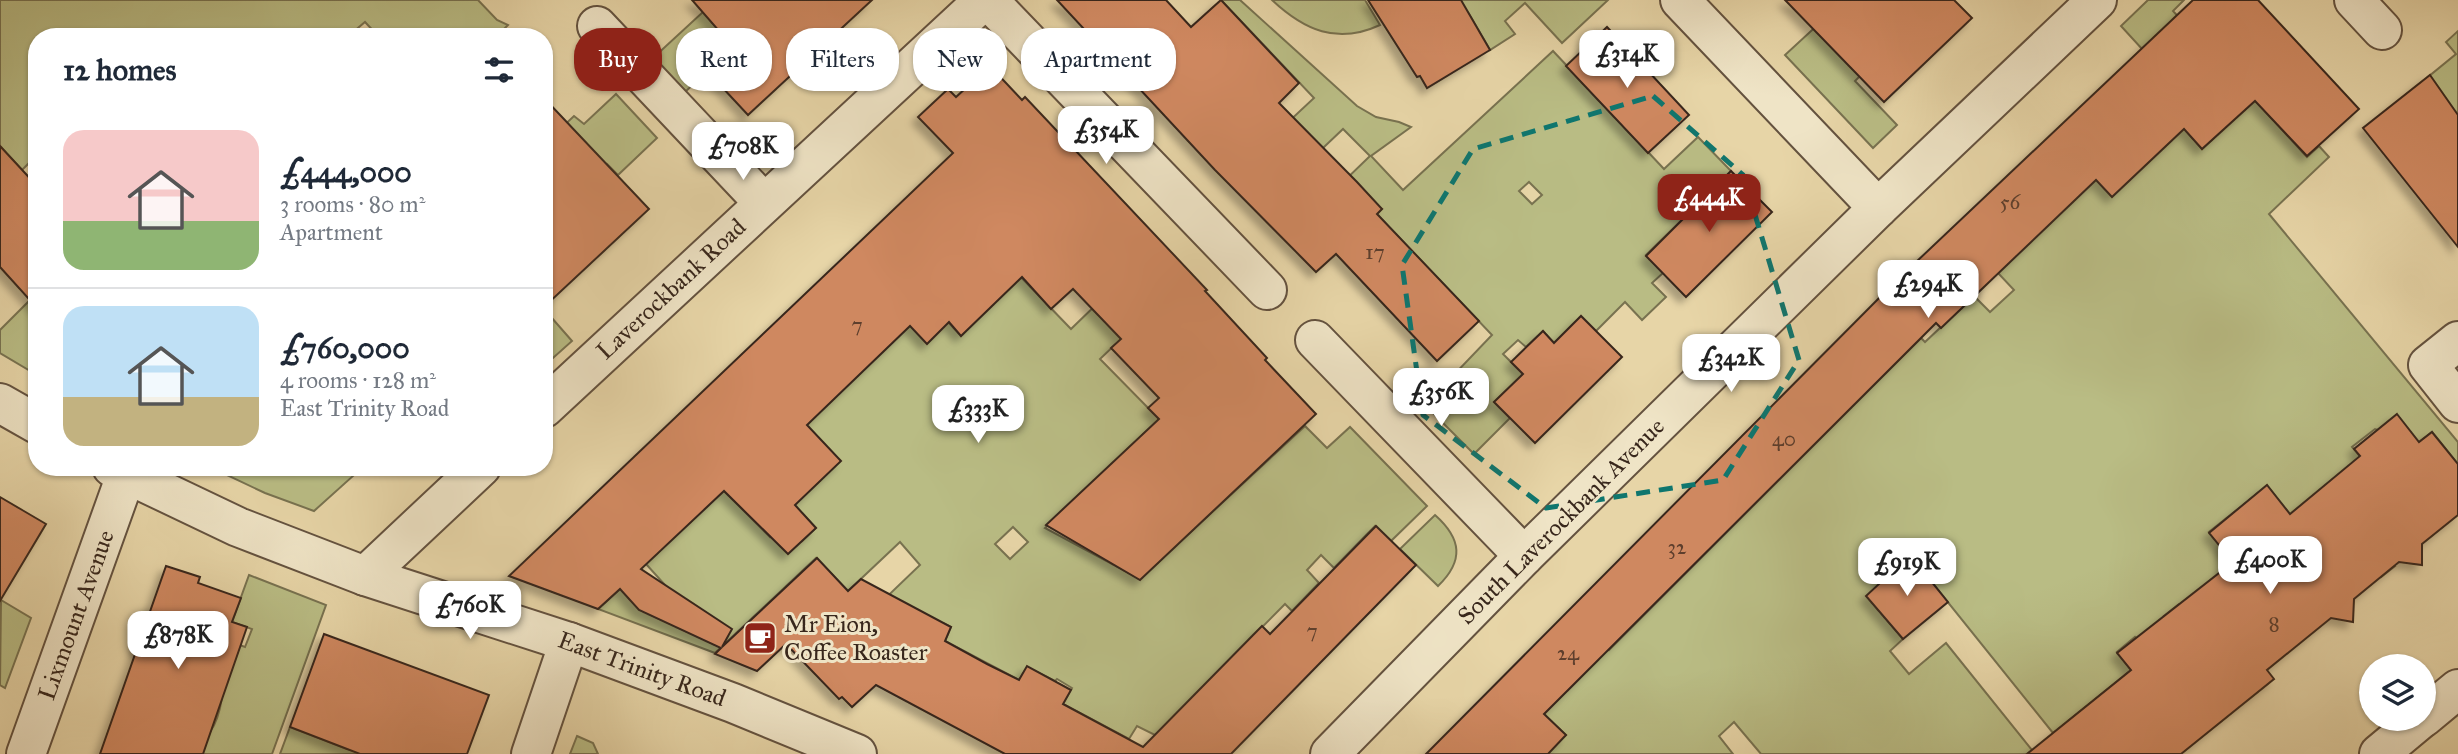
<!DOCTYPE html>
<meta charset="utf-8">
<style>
:root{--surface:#fff;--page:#f6f6f7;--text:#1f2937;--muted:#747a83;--line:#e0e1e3;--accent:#8f2418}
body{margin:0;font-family:"IM FELL Great Primer",serif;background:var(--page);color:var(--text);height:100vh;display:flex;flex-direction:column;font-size:26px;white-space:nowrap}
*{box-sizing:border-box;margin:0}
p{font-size:23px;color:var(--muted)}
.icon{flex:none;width:38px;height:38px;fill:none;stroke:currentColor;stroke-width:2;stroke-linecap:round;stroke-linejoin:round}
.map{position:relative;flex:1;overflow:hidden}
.drawer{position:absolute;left:28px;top:28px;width:525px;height:448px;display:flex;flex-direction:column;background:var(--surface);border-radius:28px;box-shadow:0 2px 5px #0004}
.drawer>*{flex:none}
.hud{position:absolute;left:574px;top:28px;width:665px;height:63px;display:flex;gap:14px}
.tools{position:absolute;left:2359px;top:654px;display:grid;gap:14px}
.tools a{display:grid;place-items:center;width:77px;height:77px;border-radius:50%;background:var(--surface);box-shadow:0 2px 5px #0004;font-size:35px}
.price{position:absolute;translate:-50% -60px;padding:0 16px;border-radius:14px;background:#fff;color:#222;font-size:23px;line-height:46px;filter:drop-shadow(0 2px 4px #0008)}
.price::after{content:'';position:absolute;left:50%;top:42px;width:21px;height:16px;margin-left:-10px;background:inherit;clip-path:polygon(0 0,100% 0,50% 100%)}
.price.selected{background:var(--accent);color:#fff}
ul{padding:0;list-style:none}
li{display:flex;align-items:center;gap:21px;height:175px;padding:0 35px}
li+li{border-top:2px solid var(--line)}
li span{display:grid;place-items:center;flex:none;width:196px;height:140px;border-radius:21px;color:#555}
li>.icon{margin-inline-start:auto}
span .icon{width:84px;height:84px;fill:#fffc;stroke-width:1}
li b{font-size:30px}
h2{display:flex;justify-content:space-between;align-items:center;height:84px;padding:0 35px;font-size:30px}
.chip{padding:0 24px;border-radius:28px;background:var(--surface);box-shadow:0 2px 5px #0004;font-size:24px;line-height:63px}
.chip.selected{background:var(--accent);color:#fff}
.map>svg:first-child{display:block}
</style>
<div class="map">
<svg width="2458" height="754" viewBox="0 0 2458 754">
<defs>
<filter id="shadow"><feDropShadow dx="-6" dy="6" stdDeviation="3.5" flood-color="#0004"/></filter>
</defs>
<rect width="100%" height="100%" fill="#e7d5a7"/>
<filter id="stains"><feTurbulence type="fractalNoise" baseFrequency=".00286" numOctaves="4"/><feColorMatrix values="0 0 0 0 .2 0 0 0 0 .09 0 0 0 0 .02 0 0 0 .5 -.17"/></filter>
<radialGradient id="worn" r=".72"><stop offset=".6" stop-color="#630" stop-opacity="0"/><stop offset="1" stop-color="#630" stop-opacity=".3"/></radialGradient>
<g fill="#b9bc84" stroke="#787250" stroke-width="2" fill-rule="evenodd">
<path d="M0,0H478L497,20L508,25L502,31L506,35L504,37H379L365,22L352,33L336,34L333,37H37V165L32,160L22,170L0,146Z"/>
<path d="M716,0H783L685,92L653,58Z"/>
<path d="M1221,0H1240L1357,106L1376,117L1399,122L1411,127L1371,156L1403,190L1553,51L1664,169L1698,137L1731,171L1702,200L1688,185L1673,199L1688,214L1646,255L1663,273L1652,283L1666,297L1642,320L1625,302L1596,331L1581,316L1554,343L1543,331L1526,347L1518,340L1503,354L1523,374L1494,402L1510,418L1474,454L1425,405L1492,335L1377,214L1382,209L1341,184L1370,156L1343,129L1323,148L1285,125L1314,98ZM1529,182L1542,195L1532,204L1519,191Z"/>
<path d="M1272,0H1365L1380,25C1337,45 1304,30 1272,0Z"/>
<path d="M1461,0H1608L1562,43L1525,3L1505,21L1515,34L1490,50L1469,14L1456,3Z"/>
<path d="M2148,0H2184L2173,11L2296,145L2307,157L2319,146L2329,157L2269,214L2458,442V464L2432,432L2419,442L2375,429L2352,447L2360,456L2345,504L2395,566L2381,577L2322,504L2298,524L2267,486L2209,532L2240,570L2186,611L2179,604L2164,616L2170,624L2150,654L2135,637L2117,652L2131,670L2053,733L1910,555L1867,596L1903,639L1890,651L1909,674L1946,643L2032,750L2027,754H1761L1734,722L1719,736L1733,754H1504L1548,753L1566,735L1544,714L1598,660L1583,646L1594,635L1609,650L1921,338L1925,342L1974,296L1990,312L2014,290L1998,273L2165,74L2121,26ZM2188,133L2217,135L2202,149Z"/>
<path d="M1836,8L1860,76L1855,81L1897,125L1873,148L1785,55Z"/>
<path d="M2458,31V116L2428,77L2456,54L2446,42Z"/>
<path d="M616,94L657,138L618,175L607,164L544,144L574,116L584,124Z"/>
<path d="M986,241L1071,329L1102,299L1121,339L1100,359L1159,419L1045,528L1140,579L1305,426L1327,448L1350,427L1427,506L1391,541L1375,526L1334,568L1321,555L1307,570L1319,583L1292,611L1285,604L1191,699L1167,741L1137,726L1129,739L1063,704L1072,688L1057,679L1055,681L1027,667L1019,680L945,641L951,627L943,623L884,677L846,636L920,565L900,542L848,591L816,558L715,653L598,609L620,589L665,585L646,564L723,490L770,537L796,513L782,497L807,425ZM938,311L985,312L961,336ZM803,514L816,528L802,541L789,527ZM1013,527L1028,542L1010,559L995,544Z"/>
<path d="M37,293V375L0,353V330Z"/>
<path d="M544,309L572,341L544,366Z"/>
<path d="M210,467H346L353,476L314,511L265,493Z"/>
<path d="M1435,515C1462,539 1464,561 1438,586L1400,549Z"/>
<path d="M249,575L326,605L272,754H185C193,747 204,740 210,732C226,710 224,666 226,640L245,647L252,629L232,622Z"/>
<path d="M1,600L31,618L5,688L0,685Z"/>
<path d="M290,727L347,749L369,754H280Z"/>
<path d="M577,736L593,743L598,754H570Z"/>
</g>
<g fill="#cf8860" stroke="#38271c" stroke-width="2" filter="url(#shadow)">
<path d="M692,0H872L748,115L707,71L733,47Z"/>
<path d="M1057,0H1166L1191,27L1221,0L1299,83L1279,103L1357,182L1382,209L1377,214L1479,321L1437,361L1336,254L1316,272L1215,170Z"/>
<path d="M1368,0H1461L1490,50L1427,88L1420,76L1417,77Z"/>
<path d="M1785,0H1954L1972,18L1884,102Z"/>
<path d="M2193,0H2258L2359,109L2307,156L2255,101L2202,149L2184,129L2112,197L2096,180L1941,328L1936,323L1544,714L1566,735L1548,754H1426L1896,281Z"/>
<path d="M1607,27L1689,115L1648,153L1566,66Z"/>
<path d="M990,66L1022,100L1025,97L1207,290L1205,291L1267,358L1265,360L1316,414L1140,580L1046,525L1159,419L1148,408L1159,398L1111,348L1121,339L1073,289L1051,309L1022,277L961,336L949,322L927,344L910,326L807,425L841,461L795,505L816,528L788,554L724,491L641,569L732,629L722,647L817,558L848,591L861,579L951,627L945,641L987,664L1019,680L1027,666L1071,690L1063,704L1143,747L1262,626L1270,634L1376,526L1416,565L1231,754H1005L876,685L852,707L842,697L839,699L786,644L757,671L715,654L721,648L639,610L620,589L598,609L509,576L953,153L918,117L948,89L956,97Z"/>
<path d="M2430,75L2458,115V247L2363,128Z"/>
<path d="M544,98L649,209L544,307Z"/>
<path d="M0,146L37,186V308L0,267Z"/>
<path d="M1731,171L1772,212L1686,297L1646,256Z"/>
<path d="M1581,316L1622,357L1535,443L1494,402L1523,374L1511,362L1543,331L1554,343Z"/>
<path d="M2397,414L2419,442L2432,432L2458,464V515L2422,544V565L2399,562L2354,599L2353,622L2331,618L2267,670L2274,679L2181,754H2027L2131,670L2117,653L2233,562L2209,533L2267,485L2290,514L2360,456L2354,449Z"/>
<path d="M0,497L46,524L0,601Z"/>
<path d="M1910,555L1948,602L1903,639L1866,596Z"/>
<path d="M166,566L200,577L198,583L241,598L232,622L247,627L203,754H100Z"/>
<path d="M324,634L489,695L467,754H360L290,727Z"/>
</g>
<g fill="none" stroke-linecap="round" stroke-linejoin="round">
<defs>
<g id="minor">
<path d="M988,0L1267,290"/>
<path d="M1680,0L1878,208"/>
<path d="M2354,0L2382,30"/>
<path d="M597,26L764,203"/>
<path d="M1315,340L1524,556"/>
<path d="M2458,341L2428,365L2458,403"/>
<path d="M0,403L37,424"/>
<path d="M544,408L984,0"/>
<path d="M112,467L238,527L365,576L569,642L733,703L857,754"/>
<path d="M365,576L481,467"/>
<path d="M2424,717L2458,689"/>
<path d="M26,754L126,475"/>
<path d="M531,754L569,642"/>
<path d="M1330,754L1524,556L1878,208L2097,0"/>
<path d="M2379,754L2421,719"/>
</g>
</defs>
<use href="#minor" stroke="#64523f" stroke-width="42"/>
<use href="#minor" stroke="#efe4c6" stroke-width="38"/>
</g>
<path fill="none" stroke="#0f766e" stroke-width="5" stroke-dasharray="14 9" stroke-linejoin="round" d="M1653,96L1743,175L1799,360L1723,480L1546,508L1423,415L1402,265L1473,149Z"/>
<defs>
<symbol id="cafe-square" viewBox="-11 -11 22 22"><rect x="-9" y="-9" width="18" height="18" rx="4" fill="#8f2418" stroke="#efe4c6"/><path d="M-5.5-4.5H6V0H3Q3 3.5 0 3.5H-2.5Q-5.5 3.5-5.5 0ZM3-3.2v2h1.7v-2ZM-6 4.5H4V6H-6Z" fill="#fff"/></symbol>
</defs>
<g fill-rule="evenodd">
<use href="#cafe-square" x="741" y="619" width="38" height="38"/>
</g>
<g text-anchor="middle" stroke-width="6" stroke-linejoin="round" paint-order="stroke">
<g font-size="21" fill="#5e3f2d">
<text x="2010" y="209">56</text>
<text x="1375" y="259">17</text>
<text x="857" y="332">7</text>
<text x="1784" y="446">40</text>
<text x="1677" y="554">32</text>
<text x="2274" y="631">8</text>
<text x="1312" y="638">7</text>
<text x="1568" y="660">24</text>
</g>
<g font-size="24" fill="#38271c" stroke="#efe4c6">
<text transform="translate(671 289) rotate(-43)" y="8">Laverockbank Road</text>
<text transform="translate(1561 521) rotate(-45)" y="8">South Laverockbank Avenue</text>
<text transform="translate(76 615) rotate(-70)" y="8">Lixmount Avenue</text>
<text transform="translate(642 669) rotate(20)" y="8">East Trinity Road</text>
</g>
<g font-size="24" fill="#38271c" stroke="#efe4c6" text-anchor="start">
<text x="784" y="632">Mr Eion,<tspan x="784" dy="28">Coffee Roaster</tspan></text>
</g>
</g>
<rect width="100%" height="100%" filter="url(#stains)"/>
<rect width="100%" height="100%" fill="url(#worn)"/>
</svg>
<div class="tools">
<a><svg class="icon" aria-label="layers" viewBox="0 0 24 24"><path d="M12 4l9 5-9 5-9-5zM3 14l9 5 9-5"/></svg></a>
</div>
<b class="price" style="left:1627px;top:90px">£314K</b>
<b class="price" style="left:1106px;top:166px">£354K</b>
<b class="price" style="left:743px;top:182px">£708K</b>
<b class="price selected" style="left:1709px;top:234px">£444K</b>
<b class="price" style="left:1928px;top:320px">£294K</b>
<b class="price" style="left:1731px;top:394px">£342K</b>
<b class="price" style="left:1441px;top:428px">£356K</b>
<b class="price" style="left:978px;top:445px">£333K</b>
<b class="price" style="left:2270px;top:596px">£400K</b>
<b class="price" style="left:1907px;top:598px">£919K</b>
<b class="price" style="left:470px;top:641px">£760K</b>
<b class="price" style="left:178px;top:671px">£878K</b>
<div class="hud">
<a class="chip selected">Buy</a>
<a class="chip">Rent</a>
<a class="chip">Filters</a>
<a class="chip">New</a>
<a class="chip">Apartment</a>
</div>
<section class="drawer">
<h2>12 homes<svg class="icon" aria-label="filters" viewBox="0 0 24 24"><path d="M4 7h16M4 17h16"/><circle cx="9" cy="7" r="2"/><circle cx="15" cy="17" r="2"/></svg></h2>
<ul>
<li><span style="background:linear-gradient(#f6c9c9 65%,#8fb573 0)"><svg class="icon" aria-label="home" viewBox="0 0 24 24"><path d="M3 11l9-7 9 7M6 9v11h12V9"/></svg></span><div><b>£444,000</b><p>3 rooms · 80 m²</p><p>Apartment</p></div></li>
<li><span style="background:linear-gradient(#bfe0f5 65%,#c2b280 0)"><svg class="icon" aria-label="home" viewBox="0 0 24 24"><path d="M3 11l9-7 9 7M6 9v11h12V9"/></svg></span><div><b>£760,000</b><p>4 rooms · 128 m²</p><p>East Trinity Road</p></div></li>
</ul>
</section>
</div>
